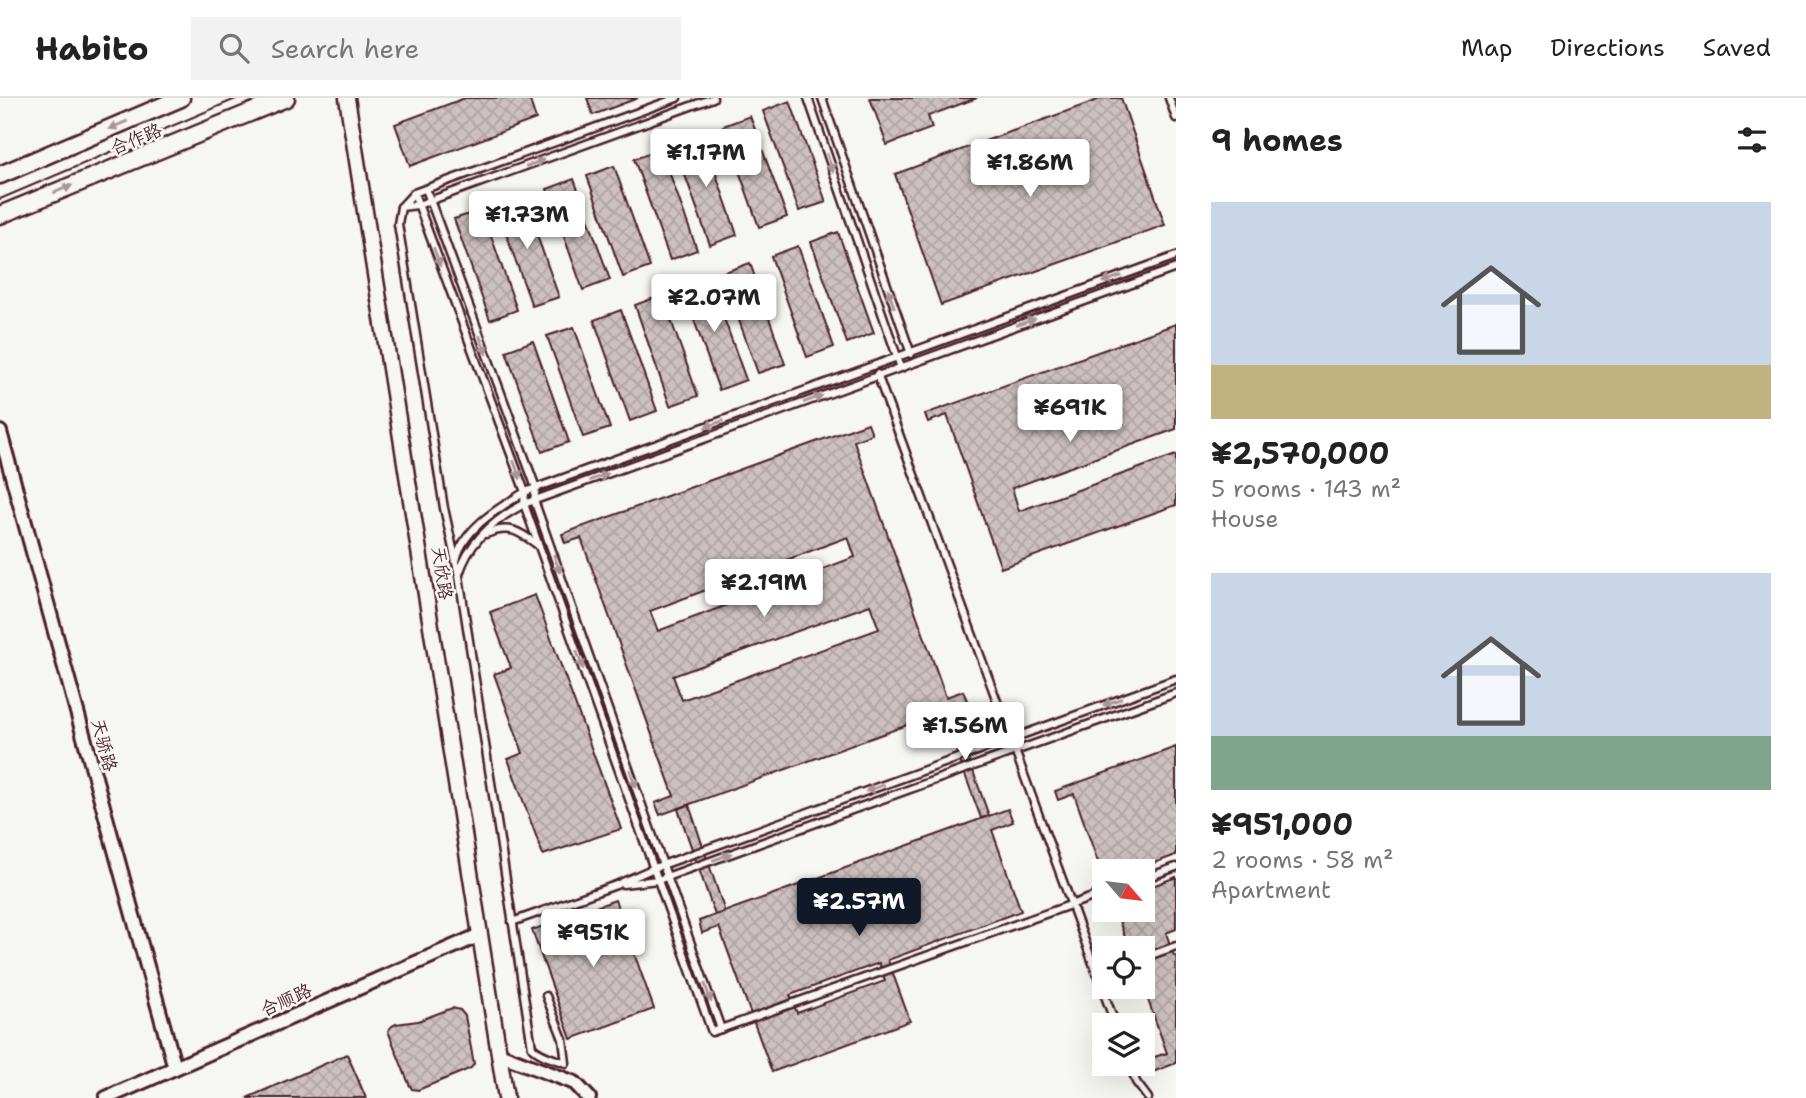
<!DOCTYPE html>
<meta charset="utf-8">
<style>
:root{--surface:#fff;--page:#f2f2f2;--text:#222;--muted:#767676;--line:#e0e0e0;--accent:#111827}
body{margin:0;font-family:"Shantell Sans","LXGW WenKai TC",sans-serif;background:var(--page);color:var(--text);height:100vh;display:flex;flex-direction:column;font-size:26px;white-space:nowrap}
*{box-sizing:border-box;margin:0}
p{font-size:23px;color:var(--muted)}
.icon{flex:none;width:38px;height:38px;fill:none;stroke:currentColor;stroke-width:2;stroke-linecap:round;stroke-linejoin:round}
.map{position:relative;flex:1;overflow:hidden}
.side{display:flex;flex-direction:column;background:var(--surface);width:630px}
.side>*{flex:none}
.needle{width:46px;rotate:118deg}
.buttons{position:absolute;left:1092px;top:761px;display:grid;gap:14px}
.buttons a{display:grid;place-items:center;width:63px;height:63px;border-radius:0px;background:var(--surface);box-shadow:0 7px 28px #0002;font-size:35px}
.price{position:absolute;translate:-50% -60px;padding:0 16px;border-radius:7px;background:#fff;color:#222;font-size:23px;line-height:46px;filter:drop-shadow(0 2px 4px #0008)}
.price::after{content:'';position:absolute;left:50%;top:42px;width:21px;height:16px;margin-left:-10px;background:inherit;clip-path:polygon(0 0,100% 0,50% 100%)}
.price.selected{background:var(--accent);color:#fff}
ul{padding:0;list-style:none}
li{display:grid;align-content:center;gap:14px;height:371px;padding:0 35px}
li span{display:grid;place-items:center;height:217px;border-radius:0px;color:#555}
li>.icon{margin-inline-start:auto}
span .icon{width:126px;height:126px;fill:#fffc;stroke-width:1}
li b{font-size:30px}
h2{display:flex;justify-content:space-between;align-items:center;height:84px;padding:0 35px;font-size:30px}
header{display:flex;align-items:center;gap:42px;box-sizing:border-box;height:98px;padding:0 35px;background:var(--surface);border-bottom:2px solid var(--line)}
header strong{font-size:33px}
nav{display:flex;gap:38px;margin-inline-start:auto;font-size:24px}
.search{width:490px;height:63px;background:var(--page);display:flex;align-items:center;gap:18px;box-sizing:border-box;padding:0 24px;border-radius:0px;color:var(--muted);font-size:26px}
main{display:flex;flex:1;min-height:0}
.map>svg:first-child{display:block}
</style>
<header>
<strong>Habito</strong>
<div class="search"><svg class="icon" aria-label="search" viewBox="0 0 24 24"><circle cx="10" cy="10" r="6"/><path d="M15 15l6 6"/></svg>Search here</div>
<nav><a>Map</a><a>Directions</a><a>Saved</a></nav>
</header>
<main>
<div class="map">
<svg width="1176" height="1000" viewBox="0 0 1176 1000">
<defs>
<pattern id="building-cross-hatch" width="8" height="8" patternUnits="userSpaceOnUse" patternTransform="scale(1.75)"><rect width="8" height="8" fill="#ccc1c0"/><path d="M0 0l8 8M0 8l8-8" fill="none" stroke="#b1a5a5"/></pattern>
</defs>
<rect width="100%" height="100%" fill="#f6f6f2"/>
<filter id="ink" filterUnits="userSpaceOnUse"><feTurbulence type="fractalNoise" baseFrequency=".0143" numOctaves="2"/><feDisplacementMap in="SourceGraphic" scale="14" xChannelSelector="R" yChannelSelector="G"/><feConvolveMatrix kernelMatrix="1 2 1 2 8 2 1 2 1" color-interpolation-filters="sRGB"/></filter>
<g filter="url(#ink)">
<g fill="url(#building-cross-hatch)" stroke="#4a1f2b" stroke-width="2" fill-rule="evenodd">
<path d="M465,0H529L536,21L410,68L395,26Z"/>
<path d="M587,0H638L593,17Z"/>
<path d="M870,0H977L928,18L932,30L887,47Z"/>
<path d="M1103,0H1121L1165,127L941,207L895,76Z"/>
<path d="M790,3L826,104L799,113L763,13Z"/>
<path d="M750,18L787,119L759,129L723,28Z"/>
<path d="M702,36L737,137L710,147L674,46Z"/>
<path d="M661,51L697,152L670,162L634,61Z"/>
<path d="M614,68L650,169L623,179L587,78Z"/>
<path d="M574,81L610,182L583,192L547,91Z"/>
<path d="M523,98L559,199L532,208L496,108Z"/>
<path d="M482,112L517,212L490,222L454,121Z"/>
<path d="M838,134L874,235L847,245L811,144Z"/>
<path d="M798,148L834,249L807,259L771,158Z"/>
<path d="M750,165L785,266L758,275L722,175Z"/>
<path d="M710,181L746,282L719,292L683,191Z"/>
<path d="M662,197L698,298L670,308L635,207Z"/>
<path d="M621,212L657,313L630,323L594,222Z"/>
<path d="M1176,226V331L1012,390L1019,413L1176,357V407L1001,470L947,317L928,324L925,316Z"/>
<path d="M574,229L610,330L583,339L547,238Z"/>
<path d="M533,243L569,344L542,354L506,253Z"/>
<path d="M868,325L872,336L854,343L946,599L963,593L968,605L660,717L655,705L674,698L581,440L565,445L562,436ZM848,439L855,459L658,533L650,513ZM870,507L879,531L682,602L673,578Z"/>
<path d="M535,497L621,731L543,757L508,661L523,655L494,576L511,570L490,514Z"/>
<path d="M951,611L989,718L981,720L942,614Z"/>
<path d="M1176,649V757L1143,769L1150,789L1176,779V831L1166,835L1174,858H1176V965L1153,974L1148,961L1167,955L1143,888V850H1129L1115,812H1143V774H1104V781L1074,696L1058,702L1055,693Z"/>
<path d="M689,707L725,814L715,817L678,711Z"/>
<path d="M1008,711L1013,724L992,732L1021,813L888,862L910,923L772,974L719,829L702,835L699,823ZM879,865L885,883L797,915L790,897Z"/>
<path d="M615,802L654,911L571,941L532,832Z"/>
<path d="M452,910L460,912L465,918L474,966L471,970L462,974L418,992L412,991L409,986L388,933L392,928L396,926L418,923Z"/>
<path d="M347,956L366,1000H247Z"/>
</g>
<g fill="none" stroke-linecap="round" stroke-linejoin="round">
<defs>
<g id="service">
<path d="M808,0L901,270"/>
<path d="M822,0L911,256"/>
<path d="M1169,0L1176,20"/>
<path d="M426,91L536,390L534,402L721,931"/>
<path d="M414,95L525,394L524,406L712,934L1104,795"/>
<path d="M401,109L418,107L713,0"/>
<path d="M877,276L1116,928"/>
<path d="M486,436C510,426 519,433 539,448"/>
<path d="M456,463C463,430 499,410 525,394L1176,158"/>
<path d="M459,476C469,444 495,421 524,406L1176,170"/>
<path d="M1143,781L1176,769"/>
<path d="M623,786L658,782L1176,595"/>
<path d="M512,824L616,787L654,770L1176,581"/>
<path d="M1143,860L1176,848"/>
<path d="M546,898L563,941L566,965C555,961 540,958 532,949L459,478L444,410L398,126L401,109L414,95L677,0"/>
<path d="M1130,966L1136,984L1148,1000"/>
</g>
<g id="minor">
<path d="M0,334L175,970"/>
<path d="M499,956L575,985L589,1000"/>
<path d="M106,1000L480,837"/>
</g>
<path id="tertiary" d="M347,0L506,1000"/>
<g id="secondary">
<path d="M0,77L181,0"/>
<path d="M0,117L286,0"/>
</g>
</defs>
<use href="#service" stroke="#4a1f2b" stroke-width="11"/>
<use href="#minor" stroke="#4a1f2b" stroke-width="18"/>
<use href="#tertiary" stroke="#4a1f2b" stroke-width="19"/>
<use href="#secondary" stroke="#4a1f2b" stroke-width="21"/>
<use href="#service" stroke="#f6f6f2" stroke-width="6"/>
<use href="#minor" stroke="#f6f6f2" stroke-width="12"/>
<use href="#tertiary" stroke="#f6f6f2" stroke-width="14"/>
<use href="#secondary" stroke="#f6f6f2" stroke-width="16"/>
<path stroke="#4a1f2b" stroke-width="2" d="M0,101L238,0"/>
</g>
<defs><path id="oneway-solid" d="M-6-.8H1V-3.2L6.5 0L1 3.2V.8H-6Z" transform="scale(1.75)"/></defs>
<g fill="#a99598">
<use href="#oneway-solid" transform="translate(118 27) rotate(157)"/>
<use href="#oneway-solid" transform="translate(535 65) rotate(-20)"/>
<use href="#oneway-solid" transform="translate(830 65) rotate(71)"/>
<use href="#oneway-solid" transform="translate(63 91) rotate(-22)"/>
<use href="#oneway-solid" transform="translate(437 159) rotate(70)"/>
<use href="#oneway-solid" transform="translate(1112 181) rotate(160)"/>
<use href="#oneway-solid" transform="translate(891 200) rotate(-109)"/>
<use href="#oneway-solid" transform="translate(1026 224) rotate(-20)"/>
<use href="#oneway-solid" transform="translate(483 247) rotate(70)"/>
<use href="#oneway-solid" transform="translate(813 301) rotate(-20)"/>
<use href="#oneway-solid" transform="translate(714 326) rotate(160)"/>
<use href="#oneway-solid" transform="translate(517 372) rotate(70)"/>
<use href="#oneway-solid" transform="translate(599 379) rotate(-20)"/>
<use href="#oneway-solid" transform="translate(557 466) rotate(71)"/>
<use href="#oneway-solid" transform="translate(580 562) rotate(70)"/>
<use href="#oneway-solid" transform="translate(1112 604) rotate(160)"/>
<use href="#oneway-solid" transform="translate(633 681) rotate(71)"/>
<use href="#oneway-solid" transform="translate(875 690) rotate(160)"/>
<use href="#oneway-solid" transform="translate(722 759) rotate(-20)"/>
<use href="#oneway-solid" transform="translate(708 895) rotate(71)"/>
</g>
</g>
<g text-anchor="middle" stroke-width="5" stroke-linejoin="round" paint-order="stroke">
<g font-size="18" fill="#4a1f2b" stroke="#f6f6f2">
<text transform="translate(136 41) rotate(-22)" y="6">合作路</text>
<text transform="translate(442 475) rotate(81)" y="6">天欣路</text>
<text transform="translate(104 647) rotate(75)" y="6">天骄路</text>
<text transform="translate(286 902) rotate(-24)" y="6">合顺路</text>
</g>
</g>
</svg>
<div class="buttons">
<a><svg class="needle" viewBox="-14 -14 28 28"><path d="M0-13l5 13h-10z" fill="#e53935"/><path d="M0 13l5-13h-10z" fill="#767676"/></svg></a>
<a><svg class="icon" aria-label="locate" viewBox="0 0 24 24"><circle cx="12" cy="12" r="6"/><path d="M12 2v4M12 18v4M2 12h4M18 12h4"/></svg></a>
<a><svg class="icon" aria-label="layers" viewBox="0 0 24 24"><path d="M12 4l9 5-9 5-9-5zM3 14l9 5 9-5"/></svg></a>
</div>
<b class="price" style="left:706px;top:91px">¥1.17M</b>
<b class="price" style="left:1030px;top:101px">¥1.86M</b>
<b class="price" style="left:527px;top:153px">¥1.73M</b>
<b class="price" style="left:714px;top:236px">¥2.07M</b>
<b class="price" style="left:1070px;top:346px">¥691K</b>
<b class="price" style="left:764px;top:521px">¥2.19M</b>
<b class="price" style="left:965px;top:664px">¥1.56M</b>
<b class="price selected" style="left:859px;top:840px">¥2.57M</b>
<b class="price" style="left:593px;top:871px">¥951K</b>
</div>
<section class="side">
<h2>9 homes<svg class="icon" aria-label="filters" viewBox="0 0 24 24"><path d="M4 7h16M4 17h16"/><circle cx="9" cy="7" r="2"/><circle cx="15" cy="17" r="2"/></svg></h2>
<ul>
<li><span style="background:linear-gradient(#c9d6e8 75%,#c2b280 0)"><svg class="icon" aria-label="home" viewBox="0 0 24 24"><path d="M3 11l9-7 9 7M6 9v11h12V9"/></svg></span><div><b>¥2,570,000</b><p>5 rooms · 143 m²</p><p>House</p></div></li>
<li><span style="background:linear-gradient(#c9d6e8 75%,#7fa58c 0)"><svg class="icon" aria-label="home" viewBox="0 0 24 24"><path d="M3 11l9-7 9 7M6 9v11h12V9"/></svg></span><div><b>¥951,000</b><p>2 rooms · 58 m²</p><p>Apartment</p></div></li>
</ul>
</section>
</main>
